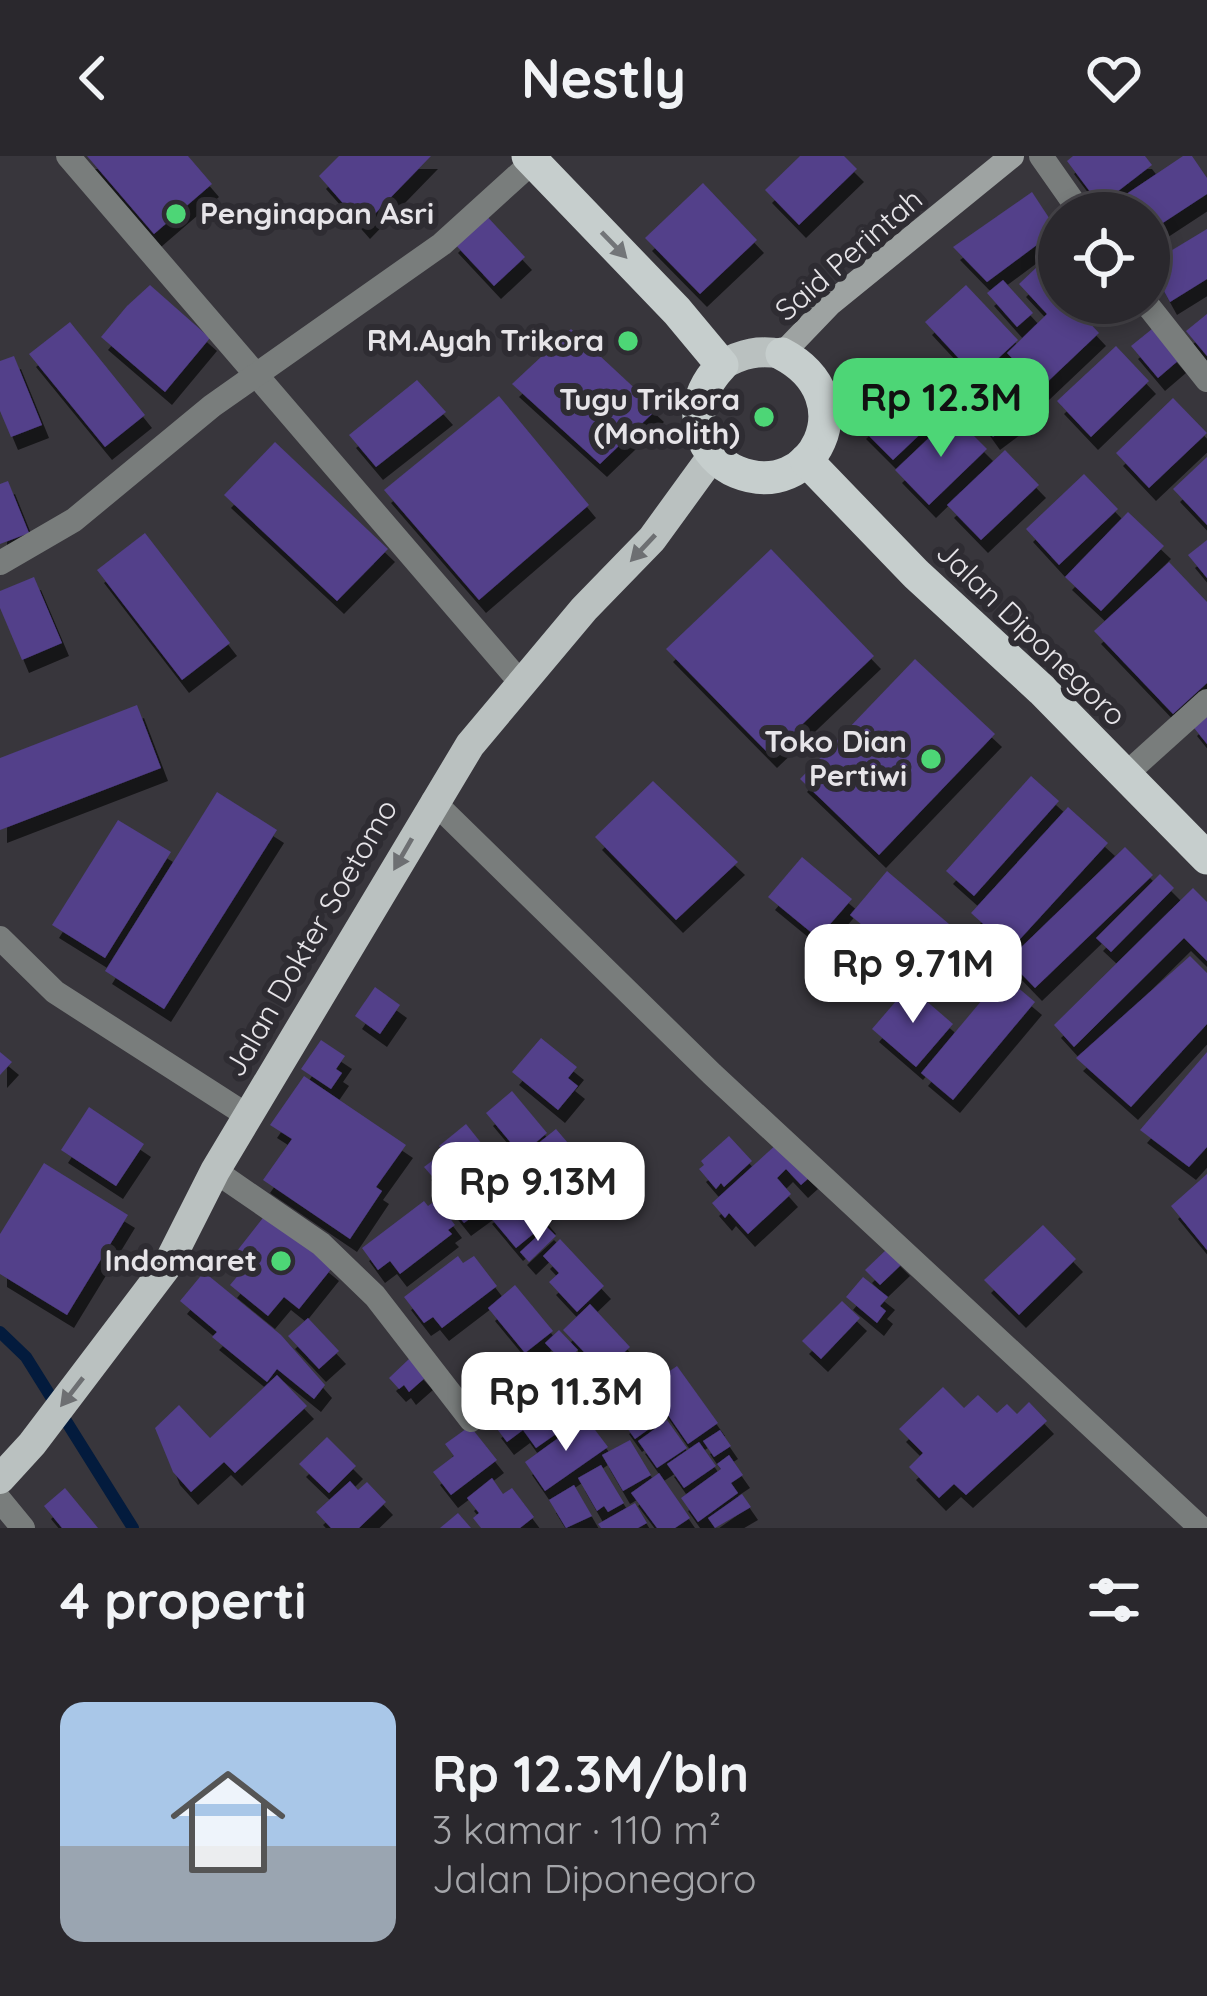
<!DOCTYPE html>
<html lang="id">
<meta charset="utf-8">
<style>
:root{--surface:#2a282d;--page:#323035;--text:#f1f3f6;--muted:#a5a6aa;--line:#464449;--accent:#4dd676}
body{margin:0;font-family:Quicksand,sans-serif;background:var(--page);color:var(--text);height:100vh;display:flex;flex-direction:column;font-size:45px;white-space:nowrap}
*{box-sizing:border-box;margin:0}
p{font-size:39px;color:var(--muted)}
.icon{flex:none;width:66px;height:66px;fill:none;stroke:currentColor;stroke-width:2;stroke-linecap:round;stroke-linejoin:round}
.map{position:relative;height:1372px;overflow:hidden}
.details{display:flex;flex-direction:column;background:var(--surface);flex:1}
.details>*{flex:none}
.buttons{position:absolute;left:1038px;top:36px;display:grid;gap:24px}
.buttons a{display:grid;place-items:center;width:132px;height:132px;border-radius:50%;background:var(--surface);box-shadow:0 6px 18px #0003,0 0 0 3px var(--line);font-size:60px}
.price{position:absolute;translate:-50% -102px;padding:0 27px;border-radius:24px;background:#fff;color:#222;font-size:39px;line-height:78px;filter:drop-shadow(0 3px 6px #0008)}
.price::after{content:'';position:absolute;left:50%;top:72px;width:36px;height:27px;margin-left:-18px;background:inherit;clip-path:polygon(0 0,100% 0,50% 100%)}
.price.on{background:var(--accent);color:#111}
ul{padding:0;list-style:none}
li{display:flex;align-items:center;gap:36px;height:300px;padding:0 60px}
li span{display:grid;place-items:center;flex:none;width:336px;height:240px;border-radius:24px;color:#555}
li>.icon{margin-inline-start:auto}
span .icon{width:144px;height:144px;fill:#fffc;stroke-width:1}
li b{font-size:51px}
h2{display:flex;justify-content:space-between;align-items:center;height:144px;padding:0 60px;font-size:51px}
header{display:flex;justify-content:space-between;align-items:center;height:156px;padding:0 60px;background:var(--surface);font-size:54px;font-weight:700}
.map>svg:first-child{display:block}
</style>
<header><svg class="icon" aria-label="back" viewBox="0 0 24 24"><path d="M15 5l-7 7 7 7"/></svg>Nestly<svg class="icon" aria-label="heart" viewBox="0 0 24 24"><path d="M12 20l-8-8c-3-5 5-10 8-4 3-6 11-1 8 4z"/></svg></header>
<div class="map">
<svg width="1207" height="1372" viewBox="0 0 1207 1372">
<defs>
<filter id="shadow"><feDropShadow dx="7" dy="13" stdDeviation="0" flood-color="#0009"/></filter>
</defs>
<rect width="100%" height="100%" fill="#38363c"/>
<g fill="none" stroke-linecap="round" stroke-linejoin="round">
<path stroke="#031b3d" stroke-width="12" d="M0,1176L26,1201L133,1372"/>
</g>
<g fill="#523f8a" filter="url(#shadow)">
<path d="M87,0H188L212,28L154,78Z"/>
<path d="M339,0H431L363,70L319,20Z"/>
<path d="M800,0H844L857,13L799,69L765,34Z"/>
<path d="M1073,0H1145L1152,9L1100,49L1067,5Z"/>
<path d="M1183,0H1192L1207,22V38L1149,76V57H1129L1119,43Z"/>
<path d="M703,27L757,84L700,138L645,82Z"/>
<path d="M1032,36L1057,74L987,126L953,91Z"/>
<path d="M481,54L525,101L494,130L451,84Z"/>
<path d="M1207,73V123L1170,146L1149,108Z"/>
<path d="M1059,90V147H1071L1099,177L1041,232L1007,197L1047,158L1019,128Z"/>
<path d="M1003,124L1033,157L1017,171L987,137Z"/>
<path d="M150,129L210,182L165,236L101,181L127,150Z"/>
<path d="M966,129L1018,184L977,222L925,166Z"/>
<path d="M1207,158V200L1186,175Z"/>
<path d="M70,166L145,259L105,291L29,198Z"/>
<path d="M571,173L657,253L600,308L512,228Z"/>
<path d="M1152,173L1179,204L1158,222L1131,190Z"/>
<path d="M1116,190L1149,225L1091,281L1057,245Z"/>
<path d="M14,200L42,269L11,281L0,255V205Z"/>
<path d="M918,214L951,249L893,304L859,270Z"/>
<path d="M417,224L446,256L376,311L349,279Z"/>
<path d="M1019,231L1033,251L993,281L978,260Z"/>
<path d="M499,240L589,349L479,444L384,334Z"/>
<path d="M1173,242L1207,277L1149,332L1116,297Z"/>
<path d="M953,259L987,293L929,349L895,314Z"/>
<path d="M275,286L388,393L337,445L224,339Z"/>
<path d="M1005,294L1039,329L981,384L947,349Z"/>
<path d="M1207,301V369L1173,333Z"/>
<path d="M1084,318L1118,353L1059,409L1026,373Z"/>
<path d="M8,325L29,377L0,388V328Z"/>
<path d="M1128,356L1164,390L1101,455L1065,421Z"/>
<path d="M145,377L230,487L182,524L97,414Z"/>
<path d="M1207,384V422L1188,399Z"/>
<path d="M771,393L874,500L770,599L666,493Z"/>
<path d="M1169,406L1207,446V527L1173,558L1094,475Z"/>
<path d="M34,421L62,487L22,504L0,452V435Z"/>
<path d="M915,503L995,578L879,699L800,623Z"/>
<path d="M137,549L161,612L0,674V602Z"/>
<path d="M1207,552V588L1190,567Z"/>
<path d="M1031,620L1059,645L974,740L946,715Z"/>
<path d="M653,625L738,706L676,764L595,681Z"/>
<path d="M217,636L277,674L164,853L105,815Z"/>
<path d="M1068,651L1108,687L1011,793L971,757Z"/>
<path d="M118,664L171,696L105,802L52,769Z"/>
<path d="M1125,691L1153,719L1035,832L1008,804Z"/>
<path d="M802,701L852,743L818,782L768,741Z"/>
<path d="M887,715L949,768L912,811L850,759Z"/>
<path d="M1160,718L1174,732L1111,796L1096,782Z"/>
<path d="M1193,732L1207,746V805L1184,782L1074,891L1054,869Z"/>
<path d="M839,768L892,810L874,832L822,790Z"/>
<path d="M1190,800L1207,817V868L1131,951L1076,902Z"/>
<path d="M1003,819L1035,846L953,944L921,917Z"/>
<path d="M909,830L953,868L916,911L872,873Z"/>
<path d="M375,831L400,849L380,878L355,860Z"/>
<path d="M541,882L577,911L568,922L578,930L558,954L512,916Z"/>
<path d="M321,884L345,900L336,913L342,917L331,933L301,913Z"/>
<path d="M0,896L12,906L0,919Z"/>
<path d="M1207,896V991L1189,1011L1140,974Z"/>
<path d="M304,920L406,989L376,1031L382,1035L350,1083L263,1024L292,983L270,969Z"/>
<path d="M512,935L547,977L521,999L486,957Z"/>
<path d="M89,951L144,988L116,1030L61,994Z"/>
<path d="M466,968L490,998L464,1020L439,990Z"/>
<path d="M556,973L585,1007L549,1037L540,1026L530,1034L517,1018L527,1009L520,1002Z"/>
<path d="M729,980L752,1005L724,1031L721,1027L716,1033L699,1013L704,1009L701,1005Z"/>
<path d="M778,987L811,1020L801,1029L786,1013L777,1022L791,1038L748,1078L729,1057L725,1062L712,1047Z"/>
<path d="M503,993L518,1011L508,1019L516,1029L464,1067L444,1042Z"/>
<path d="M441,998L460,1022L444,1034L424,1011Z"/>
<path d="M44,1007L128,1059L67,1159L0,1118V1078Z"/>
<path d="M1207,1018V1094L1171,1050Z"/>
<path d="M523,1034L549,1065L516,1092L485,1055L502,1041L507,1047Z"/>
<path d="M436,1044L455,1069L448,1074L452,1078L400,1118L390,1105L378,1114L362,1092L424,1045L428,1050Z"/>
<path d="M266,1058L332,1112L299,1153L284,1141L268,1160L230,1129L246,1110L233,1100Z"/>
<path d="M1043,1069L1076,1103L1019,1159L984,1124Z"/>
<path d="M547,1071L556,1080L529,1106L520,1096Z"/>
<path d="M560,1083L604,1130L577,1156L549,1126L559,1117L543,1100Z"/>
<path d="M888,1092L903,1107L880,1129L865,1114Z"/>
<path d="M458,1100L463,1107L474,1100L497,1130L442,1172L433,1161L424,1167L404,1141Z"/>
<path d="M204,1116L281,1179L325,1229L314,1243L277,1213L267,1226L212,1181L217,1176L180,1145Z"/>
<path d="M863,1121L888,1141L880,1150L886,1155L877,1167L846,1141Z"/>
<path d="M515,1129L553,1175L525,1197L488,1152Z"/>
<path d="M842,1145L860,1162L821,1203L802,1185Z"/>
<path d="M590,1148L630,1191L603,1216L563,1174Z"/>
<path d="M308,1162L339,1195L319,1213L288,1180Z"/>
<path d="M559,1174L578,1194L564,1207L545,1187Z"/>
<path d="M409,1203L426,1221L409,1236L404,1229L399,1233L389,1222Z"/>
<path d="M515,1203L536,1232L505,1254L485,1225Z"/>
<path d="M677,1210L718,1267L688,1288L648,1230Z"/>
<path d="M277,1219L307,1250L235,1317L224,1306L191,1336L173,1316L155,1272L179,1249L210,1282Z"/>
<path d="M564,1226L586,1257L536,1292L523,1274L507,1286L494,1269Z"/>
<path d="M943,1231L964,1252L978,1239L997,1257L1007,1248L1017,1258L1029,1246L1047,1265L966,1339L954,1328L939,1342L909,1311L923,1297L899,1273Z"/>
<path d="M650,1246L663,1263L635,1283L622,1265Z"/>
<path d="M586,1262L608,1291L545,1335L525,1306Z"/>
<path d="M667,1264L687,1292L657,1312L638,1285Z"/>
<path d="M470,1270L497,1304L451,1339L433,1316L454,1300L445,1288Z"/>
<path d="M720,1274L731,1290L714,1301L703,1285Z"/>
<path d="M327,1281L356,1310L329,1337L299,1308Z"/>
<path d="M630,1284L651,1319L623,1335L602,1299Z"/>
<path d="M699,1286L716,1310L684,1332L667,1308Z"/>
<path d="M729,1299L743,1319L731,1327L738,1337L698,1366L681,1342L721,1313L717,1308Z"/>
<path d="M601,1309L624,1347L608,1356L604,1350L597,1355L578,1322Z"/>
<path d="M659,1317L690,1362L675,1372H657L631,1337Z"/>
<path d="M492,1322L503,1338L512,1332L534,1361L520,1372H481L473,1362L479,1357L467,1342Z"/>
<path d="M350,1325L358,1334L367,1326L386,1346L359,1372H331L316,1356Z"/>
<path d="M574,1329L592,1360L566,1372L549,1344Z"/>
<path d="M65,1332L98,1372H62L44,1350Z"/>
<path d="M742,1338L751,1351L715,1372L708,1362Z"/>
<path d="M635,1347L647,1367L638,1372H601L598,1368Z"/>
<path d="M458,1357L471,1372H440Z"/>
</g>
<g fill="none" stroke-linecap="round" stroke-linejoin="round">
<g stroke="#797d7c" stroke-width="24">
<path d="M68,0L521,527"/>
<path d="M1041,0L1081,57"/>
<path d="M1146,147L1207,224"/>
<path d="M0,407L74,364L212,250L442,88L539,0"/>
<path d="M1125,619L1207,545"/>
<path d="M433,645L712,918L1201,1372"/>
<path d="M0,782L55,836L248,960"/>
<path d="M215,1015L321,1088L375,1140L471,1264"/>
<path d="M0,1344L23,1372"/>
</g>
<path stroke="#9ea3a2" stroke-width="24" d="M782,198L830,148L1012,0"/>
<g stroke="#bac1c0" stroke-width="30">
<path d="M722,209C743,197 759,194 782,198"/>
<path d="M0,1323L32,1288L167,1110L215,1015L470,589L584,453L652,383L713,299"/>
</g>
<g stroke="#c6cecd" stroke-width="33">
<path d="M528,0L677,155L722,209C704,228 694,249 701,276C706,294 720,309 737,316C813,347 866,242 782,198"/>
<path d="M806,304L916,418L1042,534L1207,702"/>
</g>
</g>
<defs><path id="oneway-solid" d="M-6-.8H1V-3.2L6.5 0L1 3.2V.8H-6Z" transform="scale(3)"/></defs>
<use fill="#727578" href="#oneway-solid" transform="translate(614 89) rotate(46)"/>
<g fill="#6d6f72">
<use href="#oneway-solid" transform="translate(643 392) rotate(133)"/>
<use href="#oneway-solid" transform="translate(403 698) rotate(120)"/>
<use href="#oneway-solid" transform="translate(72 1236) rotate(128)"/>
</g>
<g fill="#4dd676" stroke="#2e2c32" stroke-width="4.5">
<circle cx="176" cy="58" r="12"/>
<circle cx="628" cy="185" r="12"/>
<circle cx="764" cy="261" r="12"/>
<circle cx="931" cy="603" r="12"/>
<circle cx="281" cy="1105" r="12"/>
</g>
<g text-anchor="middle" stroke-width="12" stroke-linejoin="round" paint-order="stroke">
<g font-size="30" font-weight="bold" fill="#e6e4e8" stroke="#2e2c32" text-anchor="end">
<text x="200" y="68" text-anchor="start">Penginapan Asri</text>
<text x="604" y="195">RM.Ayah Trikora</text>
<text x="740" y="254">Tugu Trikora<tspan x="740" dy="34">(Monolith)</tspan></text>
<text x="907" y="596">Toko Dian<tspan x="907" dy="34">Pertiwi</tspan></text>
<text x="257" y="1115">Indomaret</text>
</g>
<g font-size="30" fill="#e6e4e8" stroke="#2e2c32">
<text transform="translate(849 99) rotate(-41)" y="10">Said Perintah</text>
<text transform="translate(1031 478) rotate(44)" y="10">Jalan Diponegoro</text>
<text transform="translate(311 782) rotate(-60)" y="10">Jalan Dokter Soetomo</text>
</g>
</g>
</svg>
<div class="buttons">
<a><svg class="icon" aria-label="locate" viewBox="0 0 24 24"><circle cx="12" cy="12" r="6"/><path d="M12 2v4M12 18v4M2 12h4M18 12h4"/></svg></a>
</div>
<b class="price on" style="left:941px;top:304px">Rp 12.3M</b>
<b class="price" style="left:913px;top:870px">Rp 9.71M</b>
<b class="price" style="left:538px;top:1088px">Rp 9.13M</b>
<b class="price" style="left:566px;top:1298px">Rp 11.3M</b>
</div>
<section class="details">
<h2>4 properti<svg class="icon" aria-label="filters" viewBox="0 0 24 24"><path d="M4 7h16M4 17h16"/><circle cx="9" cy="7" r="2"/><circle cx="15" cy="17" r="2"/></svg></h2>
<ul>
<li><span style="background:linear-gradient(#a9c7e8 60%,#9aa5b1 0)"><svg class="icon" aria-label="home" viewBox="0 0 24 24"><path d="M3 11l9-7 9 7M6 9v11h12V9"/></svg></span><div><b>Rp 12.3M/bln</b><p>3 kamar · 110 m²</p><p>Jalan Diponegoro</p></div></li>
</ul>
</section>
